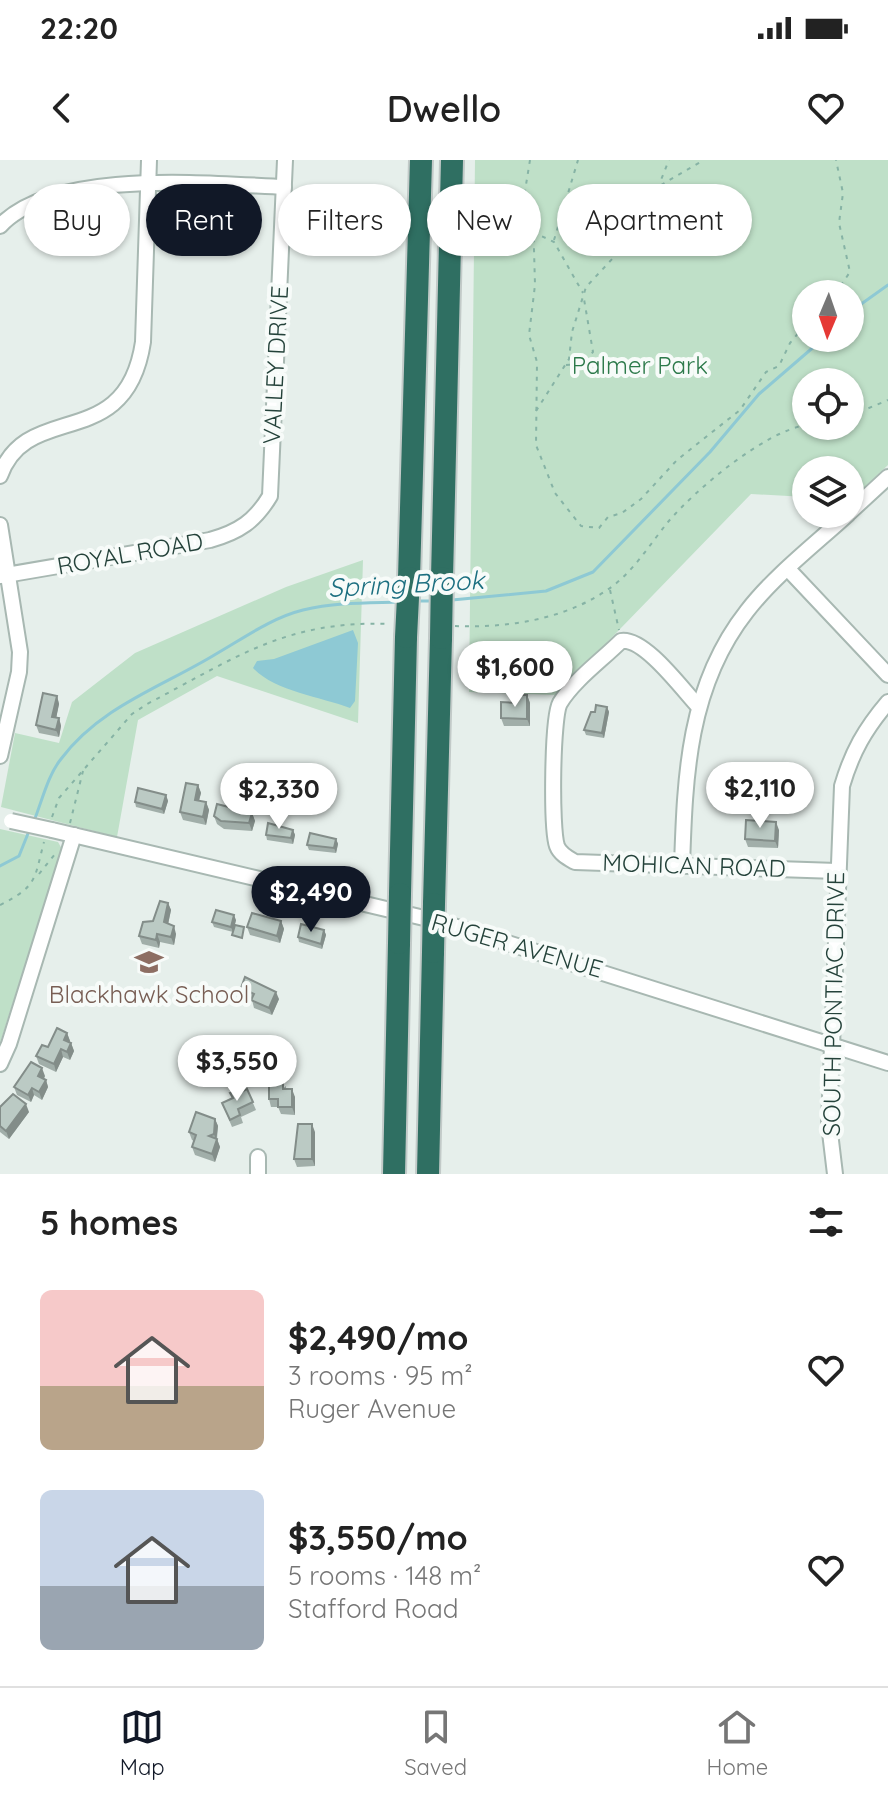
<!DOCTYPE html>
<meta charset="utf-8">
<style>
:root{--surface:#fff;--page:#f6f6f6;--text:#222;--muted:#767676;--line:#e0e0e0;--accent:#111827}
body{margin:0;font-family:Quicksand,sans-serif;background:var(--page);color:var(--text);height:100vh;display:flex;flex-direction:column;font-size:30px;white-space:nowrap}
*{box-sizing:border-box;margin:0}
p{font-size:26px;color:var(--muted)}
.icon{flex:none;width:44px;height:44px;fill:none;stroke:currentColor;stroke-width:2;stroke-linecap:round;stroke-linejoin:round}
.map{position:relative;height:1014px;overflow:hidden}
.drawer{display:flex;flex-direction:column;background:var(--surface);flex:1}
.drawer>*{flex:none}
.hud{position:absolute;left:24px;top:24px;width:840px;height:72px;display:flex;gap:16px}
.needle{width:52px;rotate:182deg}
.controls{position:absolute;left:792px;top:120px;display:grid;gap:16px}
.controls a{display:grid;place-items:center;width:72px;height:72px;border-radius:50%;background:var(--surface);box-shadow:0 2px 6px #0004;font-size:40px}
.price{position:absolute;translate:-50% -68px;padding:0 18px;border-radius:28px;background:#fff;color:#222;font-size:26px;line-height:52px;filter:drop-shadow(0 2px 4px #0008)}
.price::after{content:'';position:absolute;left:50%;top:48px;width:24px;height:18px;margin-left:-12px;background:inherit;clip-path:polygon(0 0,100% 0,50% 100%)}
.price.active{background:var(--accent);color:#fff}
ul{padding:0;list-style:none}
li{display:flex;align-items:center;gap:24px;height:200px;padding:0 40px}
li span{display:grid;place-items:center;flex:none;width:224px;height:160px;border-radius:12px;color:#555}
li>.icon{margin-inline-start:auto}
span .icon{width:96px;height:96px;fill:#fffc;stroke-width:1}
li b{font-size:34px}
h2{display:flex;justify-content:space-between;align-items:center;height:96px;padding:0 40px;font-size:34px}
.pill{padding:0 28px;border-radius:36px;background:var(--surface);box-shadow:0 2px 6px #0004;font-size:28px;line-height:72px}
.pill.active{background:var(--accent);color:#fff}
.status{display:flex;justify-content:space-between;align-items:center;height:56px;padding:0 40px;background:var(--surface);direction:ltr}
.status svg{height:22px;fill:currentColor}
header{display:flex;justify-content:space-between;align-items:center;height:104px;padding:0 40px;background:var(--surface);font-size:36px;font-weight:600}
.tab-bar{display:flex;justify-content:space-around;align-items:center;height:112px;border-top:2px solid var(--line);background:var(--surface);font-size:22px;color:var(--muted)}
.tab-bar a{display:grid;justify-items:center;gap:4px}
.tab-bar .active{color:var(--accent)}
.map>svg:first-child{display:block}
</style>
<div class="status"><b>22:20</b><svg viewBox="0 0 49 12"><path d="M0 12V9h3v3zM5 12V6h3v6zM10 12V3h3v9zM15 12V0h3v12zM26 1h20v11H26zM47 4h2v5h-2z"/></svg></div>
<header><svg class="icon" aria-label="back" viewBox="0 0 24 24"><path d="M15 5l-7 7 7 7"/></svg>Dwello<svg class="icon" aria-label="heart" viewBox="0 0 24 24"><path d="M12 20l-8-8c-3-5 5-10 8-4 3-6 11-1 8 4z"/></svg></header>
<div class="map">
<svg width="888" height="1014" viewBox="0 0 888 1014">
<rect width="100%" height="100%" fill="#e6efeb"/>
<g fill="#bfe0c8" fill-rule="evenodd">
<path d="M475,0H888V305L852,339L850,310H806V337L751,334L556,535L469,532ZM806,134H850V178H806ZM806,222H850V266H806Z"/>
<path d="M363,400L358,563L217,516L138,560L117,677L1,647L15,573L59,583L72,542L135,493L286,427Z"/>
<path d="M0,669L58,682L62,689L0,883Z"/>
</g>
<path fill="#8ec9d4" d="M353,470L358,483L355,541L350,548C321,537 274,531 253,508L257,501L274,499Z"/>
<g fill="none" stroke-linecap="round" stroke-linejoin="round">
<g stroke="#8ec9d4" stroke-width="3">
<path d="M850,152L888,125"/>
<path d="M452,440L546,431L593,412L710,292L759,234L824,178"/>
<path d="M416,441H432"/>
<path d="M34,661C42,641 48,615 61,599C101,546 162,527 216,494C244,478 271,458 303,450C336,442 367,443 400,442"/>
<path d="M0,706L19,696L29,671"/>
</g>
<defs>
<g id="minor">
<path d="M0,66C54,8 210,24 284,27"/>
<path d="M0,316C27,239 126,295 143,182L149,0"/>
<path d="M850,352L888,317"/>
<path d="M0,365L20,492L19,512L0,596"/>
<path d="M788,409L888,515"/>
<path d="M0,416L210,380C239,372 255,361 270,336L285,0"/>
<path d="M698,546C682,529 644,477 621,481C602,500 574,520 560,543C552,557 551,669 557,686C560,694 568,698 575,702L837,711"/>
<path d="M52,670L441,762L888,903"/>
<path d="M682,706C685,615 688,526 747,451C775,415 814,385 848,354"/>
<path d="M0,904L9,884L74,675"/>
<path d="M258,1014V997"/>
<path d="M835,1014L829,964L842,626C852,592 865,569 888,542"/>
</g>
<g id="highway">
<path d="M409,418L421,0"/>
<path d="M442,418L452,0"/>
<path d="M400,734L406,477"/>
<path d="M434,744L441,478"/>
<path d="M394,1014L399,783"/>
<path d="M428,1014L433,792"/>
</g>
</defs>
<use href="#minor" stroke="#a8b8b2" stroke-width="18"/>
<use href="#highway" stroke="#c2cac8" stroke-width="26"/>
<g stroke="#86b3a5" stroke-width="2" stroke-dasharray="4 6" stroke-linecap="butt">
<path d="M530,0L525,31L533,54L535,125L529,175L537,202L536,285L555,333L581,366L599,368L608,357L622,353L641,339L677,300L740,250L766,212L779,206L790,183L806,164"/>
<path d="M661,25L704,0"/>
<path d="M533,72L554,82L583,133"/>
<path d="M554,80L578,0"/>
<path d="M835,134L850,112L839,63L843,33L836,0"/>
<path d="M566,205L580,204L593,192L584,139"/>
<path d="M536,251L569,199L572,172L586,127L642,67L669,0"/>
<path d="M850,256L888,240"/>
<path d="M610,430L619,470"/>
<path d="M455,466C507,468 563,460 607,430C632,414 650,384 668,362C696,329 764,272 806,265"/>
<path d="M52,657L59,638L132,554L147,544C234,499 285,460 389,464"/>
<path d="M70,663L83,611"/>
<path d="M39,714L55,694"/>
<path d="M0,745C38,726 34,719 44,682"/>
</g>
<use href="#minor" stroke="#fff" stroke-width="14"/>
<use href="#highway" stroke="#2f6f62" stroke-width="22"/>
<defs>
<path id="minor-bridge" d="M11,661L52,670"/>
<g id="highway-bridge">
<path d="M406,477L409,418"/>
<path d="M441,478L442,418"/>
<path d="M399,783L400,734"/>
<path d="M433,792L434,744"/>
</g>
</defs>
<use href="#minor-bridge" stroke="#a8b8b2" stroke-width="18" stroke-linecap="butt"/>
<use href="#highway-bridge" stroke="#c2cac8" stroke-width="26" stroke-linecap="butt"/>
<use href="#minor-bridge" stroke="#fff" stroke-width="14"/>
<use href="#highway-bridge" stroke="#2f6f62" stroke-width="22"/>
</g>
<g fill="#a1aea9">
<path d="M527,535L530,543V566H504L501,558L516,543Z"/>
<path d="M57,536L59,544L56,558H59L61,566L59,577L39,573L36,565Z"/>
<path d="M607,547L609,552L604,578L586,575L584,570L595,552Z"/>
<path d="M198,625L201,633L199,641L206,642L209,650L206,665L183,660L180,652Z"/>
<path d="M166,635L168,641L164,654L136,647L135,642Z"/>
<path d="M252,653L255,661L252,671L224,669L217,664L214,656Z"/>
<path d="M293,670L295,675L293,684L267,680L266,675Z"/>
<path d="M779,670L778,688L748,687L745,679Z"/>
<path d="M336,679L338,684L336,693L309,690L307,685Z"/>
<path d="M168,743L171,750L168,764L176,774L174,785L160,782L159,788L142,784L139,776Z"/>
<path d="M236,760L233,772L214,767L212,762Z"/>
<path d="M281,761L284,769L280,783L250,775L247,767Z"/>
<path d="M324,770L326,775L322,789L299,782L298,777Z"/>
<path d="M241,828L279,839L272,855L254,848L252,840L244,836Z"/>
<path d="M67,873L70,881L69,882L71,883L74,891L70,900L63,897L56,912L39,904L36,896Z"/>
<path d="M45,916L44,919L46,920L48,927L42,940L34,935L31,942L17,935L14,927Z"/>
<path d="M286,926V929L295,937V955L281,954L278,947H271L269,939Z"/>
<path d="M247,929L256,950L241,957L243,963L232,967L222,943Z"/>
<path d="M0,947L29,952L9,979L0,972Z"/>
<path d="M215,959L218,966L217,979L220,987L215,1002L195,995L192,987L194,981L192,980L189,972Z"/>
<path d="M315,972V1006L297,1007L294,999Z"/>
</g>
<g fill="#838d89">
<path d="M527,535L530,543V566L527,559Z"/>
<path d="M57,536L59,544L55,564L52,557Z"/>
<path d="M607,547L609,552L604,578L602,573Z"/>
<path d="M59,558L61,566L59,577L56,570Z"/>
<path d="M198,625L201,633L197,647L195,640Z"/>
<path d="M166,635L168,641L164,654L162,649Z"/>
<path d="M206,642L209,650L206,665L203,657Z"/>
<path d="M252,653L255,661L252,671L249,663Z"/>
<path d="M776,662L779,670L778,688L775,681Z"/>
<path d="M293,670L295,675L293,684L291,678Z"/>
<path d="M336,679L338,684L336,693L334,688Z"/>
<path d="M168,743L171,750L167,769L164,762Z"/>
<path d="M234,755L236,760L233,772L231,767Z"/>
<path d="M281,761L284,769L280,783L277,776Z"/>
<path d="M174,766L176,774L174,785L171,777Z"/>
<path d="M324,770L326,775L322,789L321,784Z"/>
<path d="M157,774L160,782L159,788L156,780Z"/>
<path d="M276,832L279,839L272,855L269,848Z"/>
<path d="M67,873L70,881L67,888L64,880Z"/>
<path d="M71,883L74,891L70,900L67,892Z"/>
<path d="M61,889L63,897L56,912L54,904Z"/>
<path d="M42,908L45,916L41,923L38,916Z"/>
<path d="M46,920L48,927L42,940L39,932Z"/>
<path d="M32,928L34,935L31,942L28,935Z"/>
<path d="M292,929L295,937V955L292,947Z"/>
<path d="M26,944L29,952L9,979L6,971Z"/>
<path d="M215,959L218,966L216,982L217,979L220,987L215,1002L212,994L216,982L214,974Z"/>
<path d="M312,964L315,972V1006L312,999Z"/>
</g>
<g fill="#bbcac4" stroke="#838d89" stroke-width="2">
<path d="M43,533L57,536L52,557L59,558L56,570L36,565Z"/>
<path d="M516,535H527V559L501,558V542L516,543Z"/>
<path d="M596,545L607,547L602,573L584,570L591,552H595Z"/>
<path d="M186,623L198,625L195,640L206,642L203,657L180,652Z"/>
<path d="M138,628L166,635L162,649L135,642Z"/>
<path d="M217,644L252,653L249,663L221,661L214,656Z"/>
<path d="M746,660L776,662L775,681L745,679Z"/>
<path d="M268,663L293,670L291,678L266,675Z"/>
<path d="M310,673L336,679L334,688L307,685Z"/>
<path d="M160,741L168,743L164,762L174,766L171,777L157,774L156,780L139,776L143,762L153,761Z"/>
<path d="M216,750L234,755L231,767L212,762Z"/>
<path d="M252,753L281,761L277,776L247,767Z"/>
<path d="M301,764L324,770L321,784L298,777Z"/>
<path d="M235,765L244,767L242,778L232,775Z"/>
<path d="M245,817L276,832L269,848L251,840L254,834L241,828Z"/>
<path d="M57,868L67,873L64,880L71,883L67,892L61,889L54,904L36,896L42,885L48,887Z"/>
<path d="M31,902L42,908L38,916L46,920L39,932L32,928L28,935L14,927Z"/>
<path d="M269,918H283V929H292V947H278V939H269Z"/>
<path d="M247,929L253,942L238,949L240,955L230,960L222,943L233,938L230,933L238,930L240,933Z"/>
<path d="M13,934L26,944L6,971L0,966V947Z"/>
<path d="M196,952L215,959L214,974L209,976L217,979L212,994L192,987L196,975L189,972Z"/>
<path d="M298,964H312V999H294Z"/>
</g>
<defs>
<symbol id="school-bare" viewBox="-9 -9 18 18"><path d="M0-5L7-2L0 1L-7-2ZM-4 1L0 2.5L4 1V4Q0 6-4 4Z" fill="#8d6e63" stroke="#f7fbf9" stroke-width="2.5" paint-order="stroke"/></symbol>
</defs>
<g fill-rule="evenodd">
<use href="#school-bare" x="129" y="782" width="40" height="40"/>
</g>
<g text-anchor="middle" stroke-width="8" stroke-linejoin="round" paint-order="stroke">
<g font-size="24" fill="#24423a" stroke="#f7fbf9">
<text transform="translate(276 205) rotate(-87)" y="8">VALLEY DRIVE</text>
<text transform="translate(130 394) rotate(-10)" y="8">ROYAL ROAD</text>
<text transform="translate(694 706) rotate(2)" y="8">MOHICAN ROAD</text>
<text transform="translate(517 786) rotate(16)" y="8">RUGER AVENUE</text>
<text transform="translate(834 844) rotate(-89)" y="8">SOUTH PONTIAC DRIVE</text>
</g>
<g font-size="24" fill="#2d7a4b" stroke="#f7fbf9">
<text x="640" y="214">Palmer Park</text>
</g>
<g font-size="24" fill="#785e54" stroke="#f7fbf9">
<text x="149" y="843">Blackhawk School</text>
</g>
<g font-size="26" font-style="italic" fill="#1c6f80" stroke="#f7fbf9">
<text transform="translate(406 424) rotate(-3)" y="9">Spring Brook</text>
</g>
</g>
</svg>
<div class="controls">
<a><svg class="needle" viewBox="-14 -14 28 28"><path d="M0-13l5 13h-10z" fill="#e53935"/><path d="M0 13l5-13h-10z" fill="#767676"/></svg></a>
<a><svg class="icon" aria-label="locate" viewBox="0 0 24 24"><circle cx="12" cy="12" r="6"/><path d="M12 2v4M12 18v4M2 12h4M18 12h4"/></svg></a>
<a><svg class="icon" aria-label="layers" viewBox="0 0 24 24"><path d="M12 4l9 5-9 5-9-5zM3 14l9 5 9-5"/></svg></a>
</div>
<b class="price" style="left:515px;top:549px">$1,600</b>
<b class="price" style="left:760px;top:670px">$2,110</b>
<b class="price" style="left:279px;top:671px">$2,330</b>
<b class="price active" style="left:311px;top:774px">$2,490</b>
<b class="price" style="left:237px;top:943px">$3,550</b>
<div class="hud">
<a class="pill">Buy</a>
<a class="pill active">Rent</a>
<a class="pill">Filters</a>
<a class="pill">New</a>
<a class="pill">Apartment</a>
</div>
</div>
<section class="drawer">
<h2>5 homes<svg class="icon" aria-label="filters" viewBox="0 0 24 24"><path d="M4 7h16M4 17h16"/><circle cx="9" cy="7" r="2"/><circle cx="15" cy="17" r="2"/></svg></h2>
<ul>
<li><span style="background:linear-gradient(#f6c9c9 60%,#b9a48a 0)"><svg class="icon" aria-label="home" viewBox="0 0 24 24"><path d="M3 11l9-7 9 7M6 9v11h12V9"/></svg></span><div><b>$2,490/mo</b><p>3 rooms · 95 m²</p><p>Ruger Avenue</p></div><svg class="icon" aria-label="heart" viewBox="0 0 24 24"><path d="M12 20l-8-8c-3-5 5-10 8-4 3-6 11-1 8 4z"/></svg></li>
<li><span style="background:linear-gradient(#c9d6e8 60%,#9aa5b1 0)"><svg class="icon" aria-label="home" viewBox="0 0 24 24"><path d="M3 11l9-7 9 7M6 9v11h12V9"/></svg></span><div><b>$3,550/mo</b><p>5 rooms · 148 m²</p><p>Stafford Road</p></div><svg class="icon" aria-label="heart" viewBox="0 0 24 24"><path d="M12 20l-8-8c-3-5 5-10 8-4 3-6 11-1 8 4z"/></svg></li>
</ul>
</section>
<nav class="tab-bar">
<a class="active"><svg class="icon" aria-label="map" viewBox="0 0 24 24"><path d="M3 6l6-2 6 2 6-2v14l-6 2-6-2-6 2zM9 4v14M15 6v14"/></svg>Map</a>
<a><svg class="icon" aria-label="saved" viewBox="0 0 24 24"><path d="M7 4h10v16l-5-4-5 4z"/></svg>Saved</a>
<a><svg class="icon" aria-label="home" viewBox="0 0 24 24"><path d="M3 11l9-7 9 7M6 9v11h12V9"/></svg>Home</a>
</nav>
